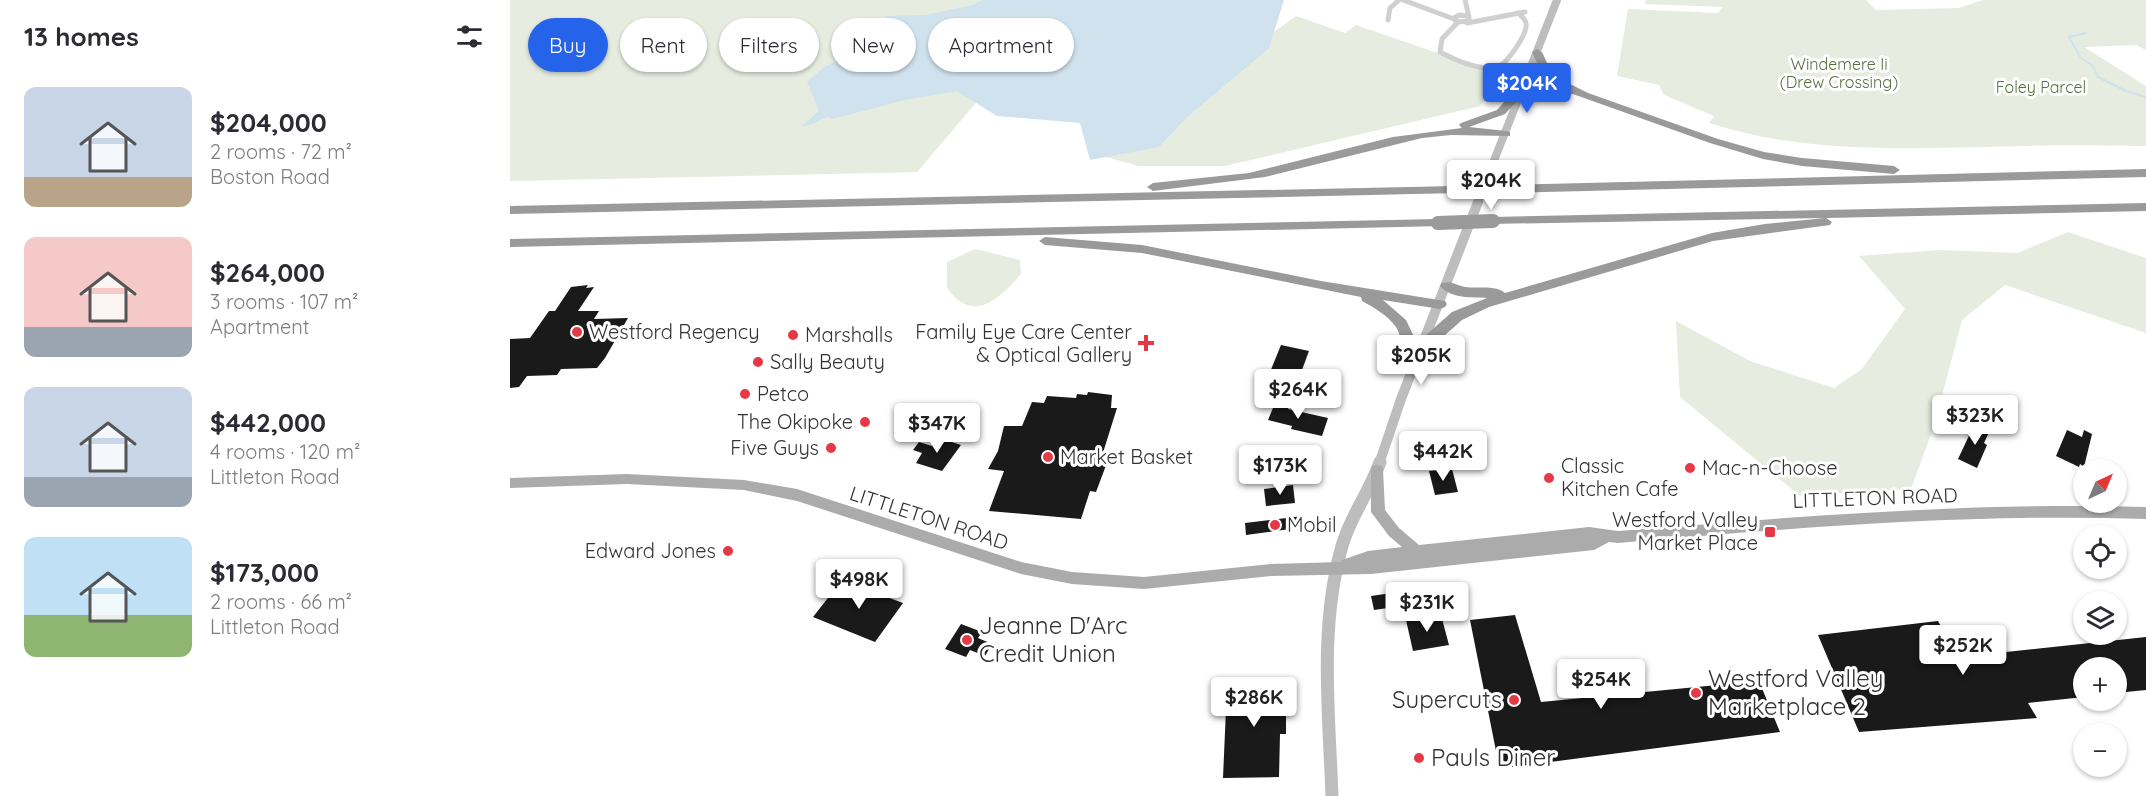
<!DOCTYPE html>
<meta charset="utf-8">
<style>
:root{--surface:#fff;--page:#f7f7f7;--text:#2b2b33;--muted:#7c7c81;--accent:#2563eb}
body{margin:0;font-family:Quicksand,sans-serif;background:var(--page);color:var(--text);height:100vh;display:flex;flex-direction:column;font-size:22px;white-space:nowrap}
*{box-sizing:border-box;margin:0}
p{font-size:20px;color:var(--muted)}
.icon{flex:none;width:33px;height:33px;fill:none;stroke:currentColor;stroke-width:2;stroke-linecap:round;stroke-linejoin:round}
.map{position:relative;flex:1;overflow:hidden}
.side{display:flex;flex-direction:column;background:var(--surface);width:510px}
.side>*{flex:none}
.top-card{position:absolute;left:18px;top:18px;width:570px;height:54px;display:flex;gap:12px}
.needle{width:39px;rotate:44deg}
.buttons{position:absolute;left:1563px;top:459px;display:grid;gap:12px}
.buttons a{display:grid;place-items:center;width:54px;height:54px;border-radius:50%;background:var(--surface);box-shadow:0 2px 4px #0004;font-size:30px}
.price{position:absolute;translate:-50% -51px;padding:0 14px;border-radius:6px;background:#fff;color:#222;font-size:20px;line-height:39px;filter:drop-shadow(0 2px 3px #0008)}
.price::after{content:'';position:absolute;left:50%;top:36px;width:18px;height:14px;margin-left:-9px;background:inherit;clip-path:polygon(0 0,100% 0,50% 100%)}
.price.selected{background:var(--accent);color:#fff}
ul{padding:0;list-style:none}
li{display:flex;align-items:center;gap:18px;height:150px;padding:0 24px}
li span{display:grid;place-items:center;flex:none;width:168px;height:120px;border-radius:12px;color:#555}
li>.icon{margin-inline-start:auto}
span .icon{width:72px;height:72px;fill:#fffc;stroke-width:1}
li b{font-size:26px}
h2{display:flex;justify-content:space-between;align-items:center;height:72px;padding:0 24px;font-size:26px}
.tag{padding:0 21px;border-radius:27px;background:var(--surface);box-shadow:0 2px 4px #0004;font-size:21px;line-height:54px}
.tag.selected{background:var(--accent);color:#fff}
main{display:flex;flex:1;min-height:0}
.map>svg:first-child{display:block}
</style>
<main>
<section class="side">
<h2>13 homes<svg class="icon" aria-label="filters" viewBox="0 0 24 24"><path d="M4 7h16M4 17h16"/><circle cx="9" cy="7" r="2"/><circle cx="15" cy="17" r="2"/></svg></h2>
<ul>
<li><span style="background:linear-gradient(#c9d6e8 75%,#b9a48a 0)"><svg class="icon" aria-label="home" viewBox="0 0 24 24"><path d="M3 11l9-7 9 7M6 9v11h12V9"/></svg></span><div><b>$204,000</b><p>2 rooms · 72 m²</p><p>Boston Road</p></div></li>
<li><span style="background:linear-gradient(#f6c9c9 75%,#9aa5b1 0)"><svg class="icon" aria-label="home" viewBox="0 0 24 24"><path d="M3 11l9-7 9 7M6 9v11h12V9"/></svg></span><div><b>$264,000</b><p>3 rooms · 107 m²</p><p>Apartment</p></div></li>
<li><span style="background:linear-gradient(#c9d6e8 75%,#9aa5b1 0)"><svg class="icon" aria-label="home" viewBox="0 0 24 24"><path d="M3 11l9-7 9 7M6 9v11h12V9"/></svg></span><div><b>$442,000</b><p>4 rooms · 120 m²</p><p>Littleton Road</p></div></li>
<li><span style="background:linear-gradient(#bfe0f5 65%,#8fb573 0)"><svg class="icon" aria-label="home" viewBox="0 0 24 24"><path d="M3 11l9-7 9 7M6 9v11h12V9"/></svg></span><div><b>$173,000</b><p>2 rooms · 66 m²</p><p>Littleton Road</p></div></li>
</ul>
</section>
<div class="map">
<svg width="1636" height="796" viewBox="0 0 1636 796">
<rect width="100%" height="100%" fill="#fff"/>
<g fill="#e6ecdf">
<path d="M0,0H554L407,172L0,181Z"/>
<path d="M1136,0H1356L1366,10L1449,8L1473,0H1636V50L1626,45L1574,47L1636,86V146C1582,145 1529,145 1476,147C1383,149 1288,152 1199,123L1204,116L1154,95L1149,85L1107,76L1118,9L1208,13L1213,7L1135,4Z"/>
<path d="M786,16L835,33L846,25L994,76L970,106L715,166H628L593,156Z"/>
<path d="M1558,232L1636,258V333L1495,285L1452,320L1424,426L1401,489L1290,496L1170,397L1166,321L1240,361L1324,388L1352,369L1395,309L1349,256L1430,250L1508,253Z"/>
<path d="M465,249L510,260L511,274C490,298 463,325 437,288V262Z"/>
</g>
<path fill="#cfe2ee" d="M472,0H774L759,48L674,120L649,147L580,160L570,123L487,116L447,91L395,100L322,119L318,117C309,119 302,126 292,126L309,111L297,82L313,68L336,56L358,34L357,27L377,16L415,15L463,5Z"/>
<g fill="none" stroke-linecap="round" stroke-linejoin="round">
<path stroke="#cfe2ee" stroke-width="2" d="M1576,33L1559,37L1571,58L1583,66L1588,77L1616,91L1636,97"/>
</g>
<g fill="#1a1a1a">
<path d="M78,285L76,288L84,287L68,311H89L84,319L118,318L95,358L87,368L51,369L47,375L17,376L9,387L0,388V339L20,338L39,311H45L61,287Z"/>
<path d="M771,345L799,351L789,378L760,372Z"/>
<path d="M578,392L602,395L601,408H607L591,459L598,460L586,492L580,491L571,519L479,511L494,471L478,469L488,451L494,426H512L522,402L534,403L537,396L566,398L567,394L577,395Z"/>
<path d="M765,403L779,406L778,409L818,418L812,436L781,429L782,426L758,420Z"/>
<path d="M1465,423L1480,430L1474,443L1477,445L1467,468L1448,459Z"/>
<path d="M1557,430L1572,437L1574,430L1582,434L1574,467L1570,464L1569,467L1546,456Z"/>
<path d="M429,438L451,445L432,471L406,463L412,453L403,450L409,442L422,446Z"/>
<path d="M942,469L948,492L925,495L919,471Z"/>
<path d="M783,485L785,503L756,506L754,489Z"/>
<path d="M793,516L795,527L736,535L735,523Z"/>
<path d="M332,580L355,589L361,581L374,587L369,594L393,603L365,642L303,617Z"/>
<path d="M909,589L912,603L864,610L861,596Z"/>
<path d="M931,615L939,645L903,651L896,620Z"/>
<path d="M1005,615L1031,702L1249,681L1270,732L1002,767L987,756L960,620Z"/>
<path d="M1428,621L1439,641L1468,655L1636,637V690L1606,693V668H1574V697L1518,703L1527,718L1349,732L1308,635Z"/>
<path d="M451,624L472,632L468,638L482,644L475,656L460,650L456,657L435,649Z"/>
<path d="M738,679H776V734H770L769,777L713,778L717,686H720V681Z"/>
</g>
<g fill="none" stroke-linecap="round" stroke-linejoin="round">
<g stroke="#d0d0d0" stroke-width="5">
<path d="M893,0L944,19"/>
<path d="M955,0L959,17"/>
<path d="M949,15L957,16L960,21L946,22L944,18Z"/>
<path d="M878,20L880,8L889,0"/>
<path d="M948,22L932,39L930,52C945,60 972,72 989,66C998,62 1018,33 1016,24C1016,19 1011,16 1008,13"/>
<path d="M957,23L1015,12"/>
</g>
<path stroke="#bdbdbd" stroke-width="8" d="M967,204L1047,0"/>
<path stroke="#bdbdbd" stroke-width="10" d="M869,464L891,399L968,202"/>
<path stroke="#bdbdbd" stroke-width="13" d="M822,796C819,713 809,627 832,546C840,517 860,491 870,462"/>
<path fill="#ababab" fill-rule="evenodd" d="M867,465L872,466L873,470L875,510L889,528L909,545L1079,527L1108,531C1283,517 1460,502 1636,507V519C1460,513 1283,528 1108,543L1099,542L1084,550L861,574L761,576L634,589L562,584L511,574L287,501L234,490L117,484L0,488V478L117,474L234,480L287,489L511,562L562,572L634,577L761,564L831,562L832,560L858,551L892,547L879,536L861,512V470L862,466Z"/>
<g fill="#9a9a9a" fill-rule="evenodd">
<path d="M1027,49L1032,52L1039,67L1054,81L1078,93L1208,139L1254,152L1292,158L1384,166L1390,170L1384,174L1292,166L1253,159L1200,143L1063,94L1059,95L1018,89L995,114L959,127L996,131L1000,132V136L941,135L912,138L755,177L643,191L637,187L643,183L739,173L883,137L952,128L949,125L951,123L987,110L1011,83L1050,87L1030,70L1022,52Z"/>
<path d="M1636,169V177L998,193L992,189L998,185Z"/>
<path d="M945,186L949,187V193L0,214V206Z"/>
<path d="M1636,203V211L1316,218L1322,222L1320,225L1203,241L979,307L952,320L917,351L910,352L913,363L906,368C894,365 893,338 886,327C877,315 865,308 852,301L851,297L632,253L535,245L529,241L535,237L632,245L811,281L935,301L937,304L935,307L930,309L873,300L896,320L907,343L942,312L977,298C962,297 941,299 930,286L932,283C940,281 944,284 951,286C965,290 984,284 995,293L1202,233L1255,224L1315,218L979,224L977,221L983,217Z"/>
<path d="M928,219L932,220V226L0,247V239Z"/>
</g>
<path stroke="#9a9a9a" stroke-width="11" d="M945,190L998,189"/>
<path stroke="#9a9a9a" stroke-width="14" d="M928,223L983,221"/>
</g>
<g fill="#e63946" stroke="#fff" stroke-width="2">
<circle cx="67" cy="332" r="6"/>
<circle cx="283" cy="335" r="6"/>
<path d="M633 334h6v6h6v6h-6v6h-6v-6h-6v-6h6z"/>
<circle cx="248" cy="362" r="6"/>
<circle cx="235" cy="394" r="6"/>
<circle cx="355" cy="422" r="6"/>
<circle cx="321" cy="448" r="6"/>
<circle cx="538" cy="457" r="6"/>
<circle cx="1180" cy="468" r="6"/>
<circle cx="1039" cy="478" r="6"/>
<circle cx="765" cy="525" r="6"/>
<rect x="1254" y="526" width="12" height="12" rx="3"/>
<circle cx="218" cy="551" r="6"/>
<circle cx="457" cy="640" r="6"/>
<circle cx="1186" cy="693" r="6"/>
<circle cx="1004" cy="700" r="6"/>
<circle cx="909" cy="758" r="6"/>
</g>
<g text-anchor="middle" stroke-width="6" stroke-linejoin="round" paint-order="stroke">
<g font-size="16" fill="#56703f" stroke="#fff">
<text x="1329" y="70">Windemere Ii<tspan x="1329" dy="18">(Drew Crossing)</tspan></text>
<text x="1531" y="93">Foley Parcel</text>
</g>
<g font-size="20" fill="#333" stroke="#fff" text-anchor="start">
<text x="79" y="339">Westford Regency</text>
<text x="622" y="339" text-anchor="end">Family Eye Care Center<tspan x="622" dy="23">&amp; Optical Gallery</tspan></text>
<text x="295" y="342">Marshalls</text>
<text x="260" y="369">Sally Beauty</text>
<text x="247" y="401">Petco</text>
<text x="343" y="429" text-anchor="end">The Okipoke</text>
<text x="309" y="455" text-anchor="end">Five Guys</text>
<text x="550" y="464">Market Basket</text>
<text x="1051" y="473">Classic<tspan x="1051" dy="23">Kitchen Cafe</tspan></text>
<text x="1192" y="475">Mac-n-Choose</text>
<text x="1248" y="527" text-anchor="end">Westford Valley<tspan x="1248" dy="23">Market Place</tspan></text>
<text x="777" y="532">Mobil</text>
<text x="206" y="558" text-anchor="end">Edward Jones</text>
</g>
<g font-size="20" fill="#333" stroke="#fff">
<text transform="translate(1365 498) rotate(-2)" y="7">LITTLETON ROAD</text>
<text transform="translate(419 518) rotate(18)" y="7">LITTLETON ROAD</text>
</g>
<g font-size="24" fill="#333" stroke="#fff" text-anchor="start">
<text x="469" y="634">Jeanne D'Arc<tspan x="469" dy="28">Credit Union</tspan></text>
<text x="1198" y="687">Westford Valley<tspan x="1198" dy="28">Marketplace 2</tspan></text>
<text x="992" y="708" text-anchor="end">Supercuts</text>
<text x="921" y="766">Pauls Diner</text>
</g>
</g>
</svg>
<div class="buttons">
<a><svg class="needle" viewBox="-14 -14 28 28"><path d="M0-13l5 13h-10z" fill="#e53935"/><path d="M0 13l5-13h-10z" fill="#7c7c81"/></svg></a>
<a><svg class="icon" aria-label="locate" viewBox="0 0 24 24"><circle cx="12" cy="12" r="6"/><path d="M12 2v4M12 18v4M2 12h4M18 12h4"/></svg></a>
<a><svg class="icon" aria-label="layers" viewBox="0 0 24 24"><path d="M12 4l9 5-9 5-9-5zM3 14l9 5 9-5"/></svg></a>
<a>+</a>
<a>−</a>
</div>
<b class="price selected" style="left:1017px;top:114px">$204K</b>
<b class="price" style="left:981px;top:211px">$204K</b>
<b class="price" style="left:911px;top:386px">$205K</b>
<b class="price" style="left:788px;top:420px">$264K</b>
<b class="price" style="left:1465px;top:446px">$323K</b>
<b class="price" style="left:427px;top:454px">$347K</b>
<b class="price" style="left:933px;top:482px">$442K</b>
<b class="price" style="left:770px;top:496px">$173K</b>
<b class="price" style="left:349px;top:610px">$498K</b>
<b class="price" style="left:917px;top:633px">$231K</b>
<b class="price" style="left:1453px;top:676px">$252K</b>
<b class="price" style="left:1091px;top:710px">$254K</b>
<b class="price" style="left:744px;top:728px">$286K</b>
<div class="top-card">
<a class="tag selected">Buy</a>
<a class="tag">Rent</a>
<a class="tag">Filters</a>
<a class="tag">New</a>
<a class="tag">Apartment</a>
</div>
</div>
</main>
